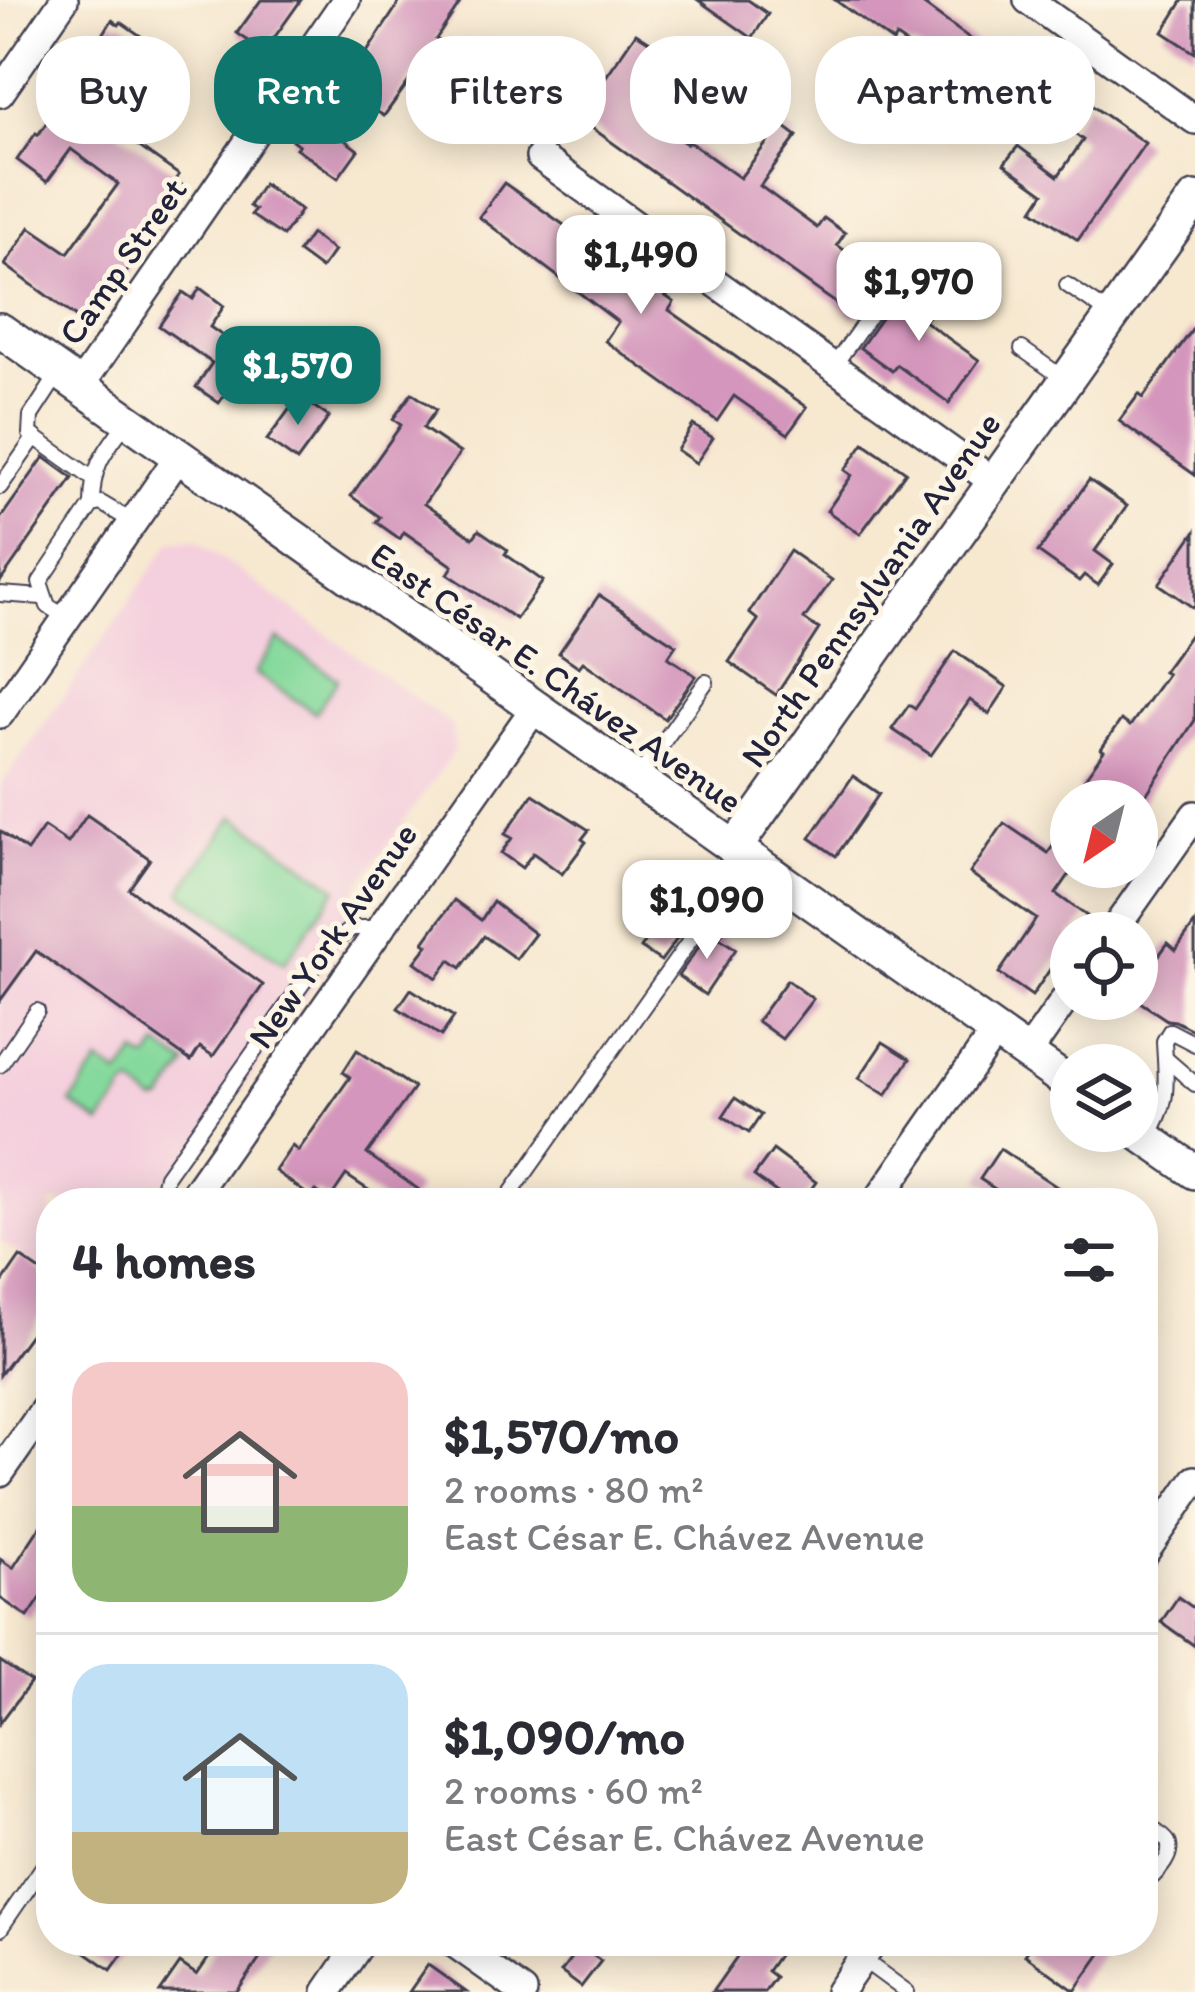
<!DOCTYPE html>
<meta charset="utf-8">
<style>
:root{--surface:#fff;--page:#f7f7f7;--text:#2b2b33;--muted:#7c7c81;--line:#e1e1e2;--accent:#0f766e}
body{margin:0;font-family:Itim,sans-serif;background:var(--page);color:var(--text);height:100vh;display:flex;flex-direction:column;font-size:45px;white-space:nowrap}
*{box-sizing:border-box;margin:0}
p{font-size:39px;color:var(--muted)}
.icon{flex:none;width:66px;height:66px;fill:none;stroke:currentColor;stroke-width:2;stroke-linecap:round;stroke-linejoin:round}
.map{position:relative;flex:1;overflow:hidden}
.details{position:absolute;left:36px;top:1188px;width:1122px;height:768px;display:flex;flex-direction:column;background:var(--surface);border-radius:48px;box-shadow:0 6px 30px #0003}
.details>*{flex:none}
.guide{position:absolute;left:36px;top:36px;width:1125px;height:108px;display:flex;gap:24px}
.needle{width:78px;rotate:215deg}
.fabs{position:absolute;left:1050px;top:780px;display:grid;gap:24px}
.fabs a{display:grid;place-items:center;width:108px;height:108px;border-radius:50%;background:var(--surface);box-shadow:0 6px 30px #0003;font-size:60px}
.price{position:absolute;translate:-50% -102px;padding:0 27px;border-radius:24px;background:#fff;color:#222;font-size:39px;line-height:78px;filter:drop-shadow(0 3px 6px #0008)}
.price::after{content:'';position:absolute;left:50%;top:72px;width:36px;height:27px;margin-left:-18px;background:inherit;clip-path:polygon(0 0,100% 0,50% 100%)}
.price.selected{background:var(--accent);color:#fff}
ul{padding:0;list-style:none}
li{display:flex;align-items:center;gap:36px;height:300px;padding:0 36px}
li+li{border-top:3px solid var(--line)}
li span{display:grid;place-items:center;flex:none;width:336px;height:240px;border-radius:36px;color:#555}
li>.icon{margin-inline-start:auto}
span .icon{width:144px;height:144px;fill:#fffc;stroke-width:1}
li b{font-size:51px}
h2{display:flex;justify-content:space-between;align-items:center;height:144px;padding:0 36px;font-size:51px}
.chip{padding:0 42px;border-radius:48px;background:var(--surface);box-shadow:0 6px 30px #0003;font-size:42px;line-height:108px}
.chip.selected{background:var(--accent);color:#fff}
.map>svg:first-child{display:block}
</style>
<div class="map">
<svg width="1195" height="1992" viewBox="0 0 1195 1992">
<rect width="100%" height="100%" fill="#fcf5e5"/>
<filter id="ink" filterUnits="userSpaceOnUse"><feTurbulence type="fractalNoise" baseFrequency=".00833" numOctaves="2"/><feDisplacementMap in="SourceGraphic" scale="24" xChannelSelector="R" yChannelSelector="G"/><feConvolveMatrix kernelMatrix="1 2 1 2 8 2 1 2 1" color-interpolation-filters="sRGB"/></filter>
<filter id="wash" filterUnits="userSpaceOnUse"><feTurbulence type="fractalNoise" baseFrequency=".004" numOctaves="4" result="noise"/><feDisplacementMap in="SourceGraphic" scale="48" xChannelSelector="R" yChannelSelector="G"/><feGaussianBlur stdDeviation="2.7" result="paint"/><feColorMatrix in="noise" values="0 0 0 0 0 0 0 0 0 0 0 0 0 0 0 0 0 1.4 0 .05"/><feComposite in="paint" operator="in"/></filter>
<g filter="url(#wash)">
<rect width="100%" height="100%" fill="#f7e8d0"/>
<path fill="#f4cfdd" d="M196,540L451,724L455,750L357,887L338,950L179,1181L150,1203H51V1276L0,1241V787L171,542Z"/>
<g fill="#85d99c" stroke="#547e6c" stroke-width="3">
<path d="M278,639L338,679L315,713L255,673Z"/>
<path d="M234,816L337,888L284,964L181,892Z"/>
<path d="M159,1046L187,1065L162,1101L154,1102L133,1085L127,1087L101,1124L71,1103L99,1062L120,1076L136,1053L144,1059L150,1058Z"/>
</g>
<g id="blocks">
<g fill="#d496bc">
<path d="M261,0H301L264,52L237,33Z"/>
<path d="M401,0H462L436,39L490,74L477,93L425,59L384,116L365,104L342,138L358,150L338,178L296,148L299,145L292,140L309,115L312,117L349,64L356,69Z"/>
<path d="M698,0H748L768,14L752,38Z"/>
<path d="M835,0H917L987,51L995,41L1021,61L1015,68L1050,93L1024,128L990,103L988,105L962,85L964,82L914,46L912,48L896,37L893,42Z"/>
<path d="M1183,0H1195V53L1163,32Z"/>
<path d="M112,20L119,25L121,22L155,46L145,59L154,65L150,71L156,76L117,131L179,175L175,180L183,186L160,218L163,220L104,304L99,301L84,323L5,265L30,227L68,253L118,184L71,149L47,182L17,160L36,133L38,135L74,82Z"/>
<path d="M636,33L686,65L649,120L687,144L688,141L740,178L781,124L797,136L760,186L817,228L824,218L845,233L837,245L883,278L855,317L560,105L588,66L605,78Z"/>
<path d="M1088,103L1145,143L1078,240L1033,210L1044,193L1004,164L1018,146L1058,176L1083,140L1069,130Z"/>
<path d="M504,183L674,302L669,310L807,407L788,434L734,396L717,421L605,341L618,322L479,217Z"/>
<path d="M263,184L301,210L283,236L251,215L255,210L249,206Z"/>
<path d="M311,234L334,251L321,269L298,252Z"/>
<path d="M909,279L920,285L927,298L940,299L924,321L979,360L949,403L897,365L892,371L860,348Z"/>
<path d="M200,288L224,306L210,327L252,356L219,403L196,387L212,363L159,326L183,292L193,299Z"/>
<path d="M1195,326V475L1119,421L1139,394L1143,398Z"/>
<path d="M346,355L370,372L353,396L329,379Z"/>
<path d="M412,393L436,410L423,428L460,453L424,504L473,538L479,530L508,550L505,554L543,581L516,619L448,574L453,566L404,532L400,539L376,522L380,517L351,496L401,425L393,419Z"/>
<path d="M299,396L329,417L297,461L267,440Z"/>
<path d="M693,425L713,438L696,463L677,450Z"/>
<path d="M864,443L906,472L860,534L827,511L852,475L845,470Z"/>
<path d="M44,457L73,478L0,582V519Z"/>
<path d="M1089,480L1127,506L1095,551L1113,564L1098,585L1084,575L1079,581L1038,552Z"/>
<path d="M1195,532V609L1159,584Z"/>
<path d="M790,551L832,580L804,619L819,629L776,695L729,662L758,620L749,613Z"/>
<path d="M599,595L676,645L668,657L696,676L665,719L583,662L579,667L559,653Z"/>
<path d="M1195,628V720L1142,801H1096L1078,788L1104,751L1101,749L1121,720L1130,726L1167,674L1163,672Z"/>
<path d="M955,651L1007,687L989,714L970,700L931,755L892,729L909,705L915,709Z"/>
<path d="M853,776L879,794L836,856L810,838Z"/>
<path d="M533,794L589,830L582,839L586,842L562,874L533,853L522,868L501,853L512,838L505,834Z"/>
<path d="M87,815L150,859L129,889L263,985L213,1056L200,1047L191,1061L36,951L0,1001V831L27,851L44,827L68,843Z"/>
<path d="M1071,820V872L1056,894L1087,916L1075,933H1071V938L1032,996L999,973L1036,919L970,873L1004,823L1048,853Z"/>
<path d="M454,900L481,920L493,902L535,934L516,959L484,936L461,968L450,960L437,978L415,962L428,945L424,942Z"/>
<path d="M673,900L695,914L661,961L641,948Z"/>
<path d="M1195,923V1031L1175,1021L1167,1020L1137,1000V985L1168,943L1176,950Z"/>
<path d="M713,927L722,933L719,938L736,949L705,995L678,976Z"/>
<path d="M787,980L813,999L782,1039L757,1021Z"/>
<path d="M411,989L454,1017L441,1036L398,1008Z"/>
<path d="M883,1042L910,1059L886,1095L859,1078Z"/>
<path d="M357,1050L414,1088L367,1154L418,1189L408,1203H388L346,1175L329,1200L316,1191L311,1197L275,1171L292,1146L298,1151L350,1077L343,1072Z"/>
<path d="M735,1098L761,1115L749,1133L723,1116Z"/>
<path d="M1000,1149L1081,1203H1016L980,1179Z"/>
<path d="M773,1150L816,1182L801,1203H791L754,1176Z"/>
<path d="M20,1257L51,1278V1301L35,1324L37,1325L0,1375V1286Z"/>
<path d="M51,1510V1583L28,1617L0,1598V1559L13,1568Z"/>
<path d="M1178,1597L1195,1609V1646L1161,1622Z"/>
<path d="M0,1661L31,1682L0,1723Z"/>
<path d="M70,1941H132L111,1970Z"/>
<path d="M220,1941H272L237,1992H160L180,1963L197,1975Z"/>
<path d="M748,1941H788L767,1971L775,1977L764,1992H712Z"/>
<path d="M1035,1941H1110L1075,1991L1025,1955Z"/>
<path d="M580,1946L601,1961L581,1987L561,1972Z"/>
<path d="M428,1965L466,1992H409Z"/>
</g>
</g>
</g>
<g filter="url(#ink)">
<use href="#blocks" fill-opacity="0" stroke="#424051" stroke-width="3"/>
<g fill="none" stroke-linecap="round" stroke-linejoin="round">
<defs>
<g id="service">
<path d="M1067,285L1113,316"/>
<path d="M1022,349L1066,380"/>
<path d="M833,367L904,267L930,272L932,288"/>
<path d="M59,373L31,416L30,434L92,478"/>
<path d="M0,487L35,437"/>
<path d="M92,505C92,463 105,452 128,420"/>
<path d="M0,594L42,597"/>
<path d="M67,618L48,606L40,582L92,505L101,503L133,522"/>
<path d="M639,776L706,682"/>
<path d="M1165,1058L1195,1084"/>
<path d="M0,1065L37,1011"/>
<path d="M1147,1139C1171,1099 1166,1086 1164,1041L1170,1031L1195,1044"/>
<path d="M168,1203L164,1185L166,1176L329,946L352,928H381"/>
<path d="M504,1203L747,860"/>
<path d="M1143,1823C1150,1828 1164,1835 1168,1842C1175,1857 1153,1877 1143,1885"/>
<path d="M0,1929L51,1855"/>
<path d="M862,1959L907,1992"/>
</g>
<g id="minor">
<path d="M1028,0L1195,120"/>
<path d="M0,93L64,0"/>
<path d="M540,157L994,482"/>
<path d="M80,386L346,0"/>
<path d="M0,714L179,456"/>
<path d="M1112,933L1195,815"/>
<path d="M1027,1054L1071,991"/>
<path d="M188,1203L534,709"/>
<path d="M876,1203L995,1032"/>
<path d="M0,1473L51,1400"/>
<path d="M1143,1555L1195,1480"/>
<path d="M451,1941L523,1992"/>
<path d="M327,1992L362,1941"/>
<path d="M839,1992L874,1941"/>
</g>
<g id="tertiary">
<path d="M0,330L1071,1085"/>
<path d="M734,849L1195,199"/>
<path d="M1136,1131L1195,1172"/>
</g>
</defs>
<use href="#service" stroke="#424051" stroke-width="18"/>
<use href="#minor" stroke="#424051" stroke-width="32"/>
<use href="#tertiary" stroke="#424051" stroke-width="38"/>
<use href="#service" stroke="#fff" stroke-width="14"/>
<use href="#minor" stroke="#fff" stroke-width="27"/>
<use href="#tertiary" stroke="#fff" stroke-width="33"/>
</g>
</g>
<g text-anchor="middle" stroke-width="10" stroke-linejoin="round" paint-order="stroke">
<g font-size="36" fill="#22223b" stroke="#fcf5e5">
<text transform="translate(122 261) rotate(-55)" y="13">Camp Street</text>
<text transform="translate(870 589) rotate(-55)" y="13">North Pennsylvania Avenue</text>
<text transform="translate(557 677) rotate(35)" y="13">East César E. Chávez Avenue</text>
<text transform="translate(332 935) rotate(-55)" y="13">New York Avenue</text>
</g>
</g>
</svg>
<div class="fabs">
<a><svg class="needle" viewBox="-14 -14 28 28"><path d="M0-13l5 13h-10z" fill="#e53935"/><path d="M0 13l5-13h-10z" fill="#7c7c81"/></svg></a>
<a><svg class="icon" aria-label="locate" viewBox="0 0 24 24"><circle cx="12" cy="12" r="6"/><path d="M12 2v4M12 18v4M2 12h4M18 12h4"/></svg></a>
<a><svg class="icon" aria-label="layers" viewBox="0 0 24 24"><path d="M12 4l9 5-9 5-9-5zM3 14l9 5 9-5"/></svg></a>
</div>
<b class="price" style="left:641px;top:317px">$1,490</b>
<b class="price" style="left:919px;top:344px">$1,970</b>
<b class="price selected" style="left:298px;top:428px">$1,570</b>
<b class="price" style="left:707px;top:962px">$1,090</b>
<div class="guide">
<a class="chip">Buy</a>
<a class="chip selected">Rent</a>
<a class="chip">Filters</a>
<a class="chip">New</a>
<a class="chip">Apartment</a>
</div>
<section class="details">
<h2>4 homes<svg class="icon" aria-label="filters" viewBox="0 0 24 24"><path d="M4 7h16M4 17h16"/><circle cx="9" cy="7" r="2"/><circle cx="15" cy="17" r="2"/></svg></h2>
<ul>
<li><span style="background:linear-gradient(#f6c9c9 60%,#8fb573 0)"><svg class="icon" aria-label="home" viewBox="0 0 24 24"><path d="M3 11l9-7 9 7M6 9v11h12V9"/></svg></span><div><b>$1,570/mo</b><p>2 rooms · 80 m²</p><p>East César E. Chávez Avenue</p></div></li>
<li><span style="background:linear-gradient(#bfe0f5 70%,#c2b280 0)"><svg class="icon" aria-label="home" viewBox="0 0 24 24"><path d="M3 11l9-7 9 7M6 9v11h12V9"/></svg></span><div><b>$1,090/mo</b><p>2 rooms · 60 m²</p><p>East César E. Chávez Avenue</p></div></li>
</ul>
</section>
</div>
